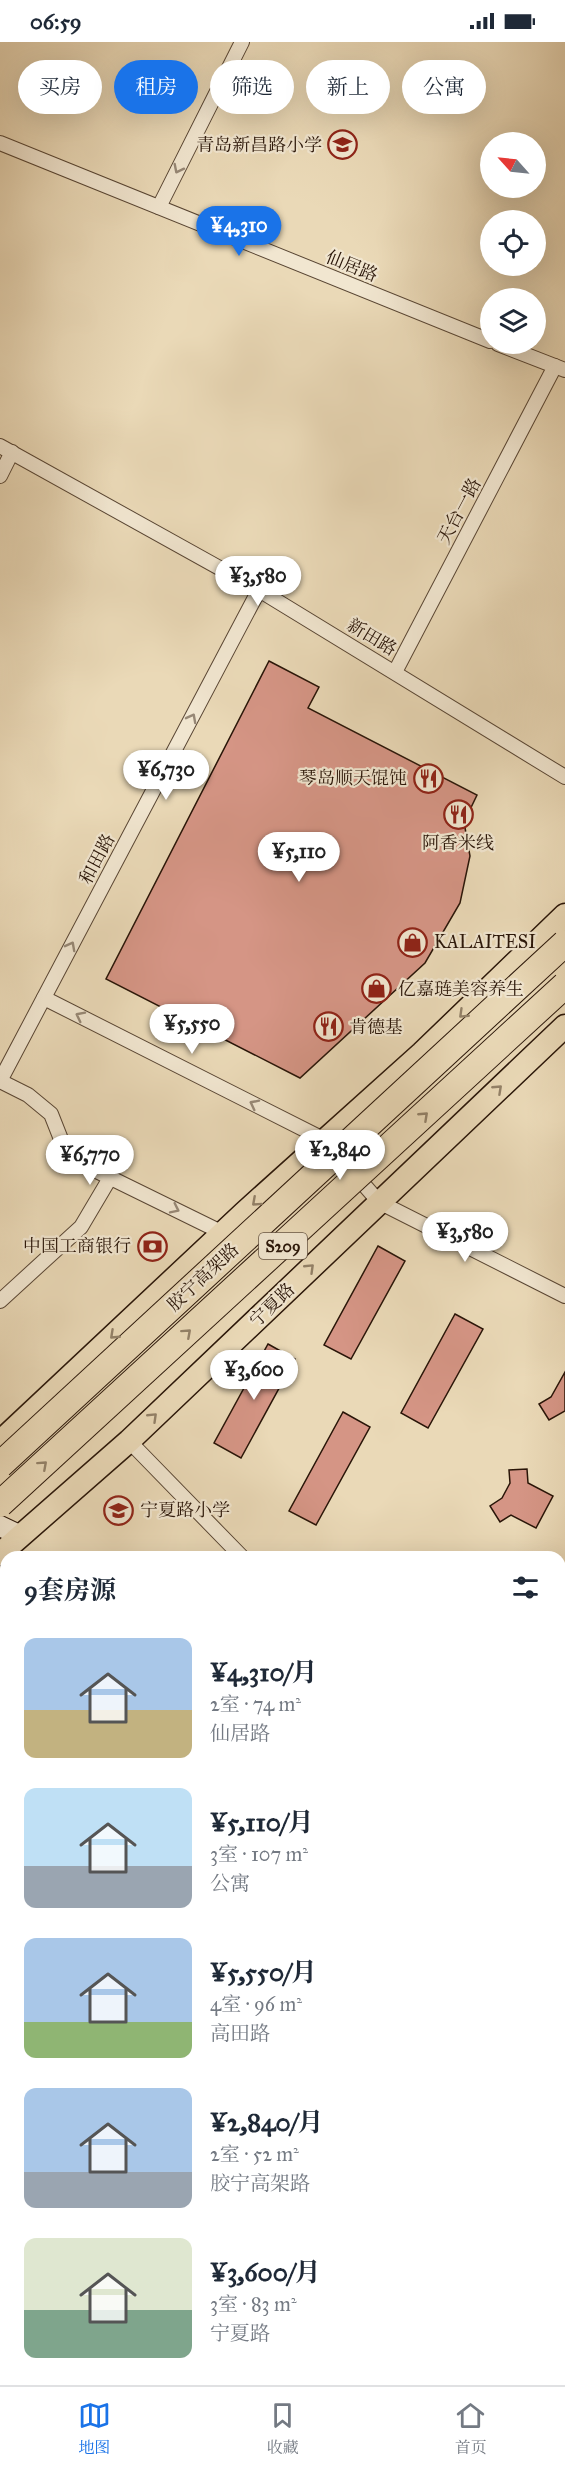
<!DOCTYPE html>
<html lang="zh">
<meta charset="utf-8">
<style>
:root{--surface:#fff;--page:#f2f2f3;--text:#1f2937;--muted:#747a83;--line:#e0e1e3;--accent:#1a73e8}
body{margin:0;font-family:"IM FELL Great Primer","Noto Serif SC",serif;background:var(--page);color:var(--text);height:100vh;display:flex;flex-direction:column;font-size:22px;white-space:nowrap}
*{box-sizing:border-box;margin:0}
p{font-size:20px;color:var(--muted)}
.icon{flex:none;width:33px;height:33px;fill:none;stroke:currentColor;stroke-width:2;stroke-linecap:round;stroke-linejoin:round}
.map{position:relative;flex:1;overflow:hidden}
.details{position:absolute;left:0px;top:1509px;width:566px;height:834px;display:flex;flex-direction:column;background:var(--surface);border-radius:18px 18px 0 0;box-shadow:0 6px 24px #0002}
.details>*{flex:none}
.guide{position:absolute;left:18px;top:18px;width:530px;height:54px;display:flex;gap:12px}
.needle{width:39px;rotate:297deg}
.fabs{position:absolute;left:480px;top:90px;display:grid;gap:12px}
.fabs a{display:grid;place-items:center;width:66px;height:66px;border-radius:50%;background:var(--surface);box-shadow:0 6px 24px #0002;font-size:30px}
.price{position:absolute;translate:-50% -51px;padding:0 14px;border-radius:21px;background:#fff;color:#222;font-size:20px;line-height:39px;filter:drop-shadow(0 2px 3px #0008)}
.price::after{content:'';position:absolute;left:50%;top:36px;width:18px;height:14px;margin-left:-9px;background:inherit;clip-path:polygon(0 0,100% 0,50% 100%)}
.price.active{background:var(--accent);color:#fff}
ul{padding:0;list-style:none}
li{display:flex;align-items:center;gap:18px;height:150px;padding:0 24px}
li span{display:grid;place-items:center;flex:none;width:168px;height:120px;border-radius:12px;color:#555}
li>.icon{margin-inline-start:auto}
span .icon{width:72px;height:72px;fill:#fffc;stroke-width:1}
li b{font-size:26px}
h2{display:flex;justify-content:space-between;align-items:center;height:72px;padding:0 24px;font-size:26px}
.chip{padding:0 21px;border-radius:27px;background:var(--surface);box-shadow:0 6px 24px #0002;font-size:21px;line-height:54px}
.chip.active{background:var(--accent);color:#fff}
.status{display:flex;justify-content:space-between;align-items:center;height:42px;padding:0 30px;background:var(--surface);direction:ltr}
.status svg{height:16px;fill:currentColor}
.dock{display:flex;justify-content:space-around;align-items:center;height:84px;border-top:2px solid var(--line);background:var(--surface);font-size:16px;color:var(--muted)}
.dock a{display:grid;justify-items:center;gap:3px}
.dock .active{color:var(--accent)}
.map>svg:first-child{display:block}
</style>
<div class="status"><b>06:59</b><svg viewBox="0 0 49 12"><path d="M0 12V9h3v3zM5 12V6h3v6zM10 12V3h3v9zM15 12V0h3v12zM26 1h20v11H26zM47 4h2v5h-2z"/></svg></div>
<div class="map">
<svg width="565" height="2343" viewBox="0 0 565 2343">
<defs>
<pattern id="park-tufts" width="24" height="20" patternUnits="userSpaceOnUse" patternTransform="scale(1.5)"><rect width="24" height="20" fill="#bdbd8a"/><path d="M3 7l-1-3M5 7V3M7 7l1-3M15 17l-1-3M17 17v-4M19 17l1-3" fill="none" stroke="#a2a276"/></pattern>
</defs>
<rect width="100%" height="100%" fill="#ead9b7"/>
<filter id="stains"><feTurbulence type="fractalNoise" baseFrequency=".00333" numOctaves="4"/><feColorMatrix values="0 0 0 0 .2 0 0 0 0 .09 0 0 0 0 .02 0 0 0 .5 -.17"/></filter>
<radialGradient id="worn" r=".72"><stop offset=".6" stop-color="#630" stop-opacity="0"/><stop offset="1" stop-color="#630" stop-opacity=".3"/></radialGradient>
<path fill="url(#park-tufts)" stroke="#736949" stroke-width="1.5" d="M565,1682V1970L560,1972V1683Z"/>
<g fill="#d59585" stroke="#291508" stroke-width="1.5">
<path d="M269,619L319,645L308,666L477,753L464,780L470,814L460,861L425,921L300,1036L106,937Z"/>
<path d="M378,1204L405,1219L351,1317L324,1303Z"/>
<path d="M455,1272L483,1287L428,1386L401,1371Z"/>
<path d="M268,1302L295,1317L241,1416L214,1401Z"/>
<path d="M565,1330V1369L549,1378L539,1362L551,1355Z"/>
<path d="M343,1370L370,1385L316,1483L289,1469Z"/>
<path d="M527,1427L528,1441L553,1454L536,1486L511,1473L500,1480L490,1464L502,1456L510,1441L509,1428Z"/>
</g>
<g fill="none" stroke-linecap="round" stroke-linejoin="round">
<defs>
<g id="street">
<path d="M0,101L490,299"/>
<path d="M159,165L242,0"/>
<path d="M498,302L565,328"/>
<path d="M0,404L259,548L565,735"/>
<path d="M0,434L12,410"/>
<path d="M395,630L555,324"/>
<path d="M44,956L325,1098L379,1160L565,1254"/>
<path d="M223,1191L68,1115L51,1072L28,1053L0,1039L259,548"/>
<path d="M0,1259L81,1185L110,1136"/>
<path d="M129,1399L242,1515"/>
<path d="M560,1670L565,1669"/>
<path d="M0,1952L6,1950"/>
<path d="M560,1989L565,1987"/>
<path d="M0,2144L6,2145"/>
<path d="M560,2195H565"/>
</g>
<g id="secondary">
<path d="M0,1484L21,1494"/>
<path d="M560,1551L565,1540"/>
<path d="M560,2085L565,2113"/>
<path d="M560,2285L565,2261"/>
<path d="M546,2343L548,2337"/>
</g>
<g id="primary">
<path d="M0,1400L245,1170L422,1011L565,873"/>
<path d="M0,1512L129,1399L565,984"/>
</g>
</defs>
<use href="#street" stroke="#594634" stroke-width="16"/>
<use href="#secondary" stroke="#291508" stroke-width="22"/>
<use href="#primary" stroke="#291508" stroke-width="25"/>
<use href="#street" stroke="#f1e6d0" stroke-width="14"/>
<use href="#secondary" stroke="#f1e6d0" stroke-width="20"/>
<use href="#primary" stroke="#ead9b7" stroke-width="22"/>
<defs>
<g id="highway-bridge">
<path d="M0,1423L565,901"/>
<path d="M0,1462L565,943"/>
</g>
</defs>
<use href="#highway-bridge" stroke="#291508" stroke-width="28" stroke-linecap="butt"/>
<use href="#highway-bridge" stroke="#ead9b7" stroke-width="26"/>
</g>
<defs><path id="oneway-chevron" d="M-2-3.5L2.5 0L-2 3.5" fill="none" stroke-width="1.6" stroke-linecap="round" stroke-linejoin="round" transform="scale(1.5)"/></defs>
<g stroke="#978876">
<use href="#oneway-chevron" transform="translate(178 127) rotate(117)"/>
<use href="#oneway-chevron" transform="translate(192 676) rotate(-62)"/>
<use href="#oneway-chevron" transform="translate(71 904) rotate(-62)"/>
<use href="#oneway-chevron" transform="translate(80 974) rotate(-153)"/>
<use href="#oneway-chevron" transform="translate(254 1062) rotate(-153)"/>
<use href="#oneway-chevron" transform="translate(175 1167) rotate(26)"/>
</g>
<g stroke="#938168">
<use href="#oneway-chevron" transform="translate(463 972) rotate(136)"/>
<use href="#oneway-chevron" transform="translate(498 1047) rotate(-43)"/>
<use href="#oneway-chevron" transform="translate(424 1074) rotate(-43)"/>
<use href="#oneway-chevron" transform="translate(256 1160) rotate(138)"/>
<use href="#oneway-chevron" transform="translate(310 1226) rotate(-44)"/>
<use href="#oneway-chevron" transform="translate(187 1291) rotate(-42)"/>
<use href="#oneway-chevron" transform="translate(114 1293) rotate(137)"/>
<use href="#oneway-chevron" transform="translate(153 1375) rotate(-44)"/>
<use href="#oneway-chevron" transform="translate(43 1423) rotate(-42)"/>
</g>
<defs>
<symbol id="school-ring" viewBox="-11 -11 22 22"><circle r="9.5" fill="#f1e6d0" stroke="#8f2418" stroke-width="1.5"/><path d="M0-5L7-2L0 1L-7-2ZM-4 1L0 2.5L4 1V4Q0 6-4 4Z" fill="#8f2418"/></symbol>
<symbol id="restaurant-ring" viewBox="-11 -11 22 22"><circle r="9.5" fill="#f1e6d0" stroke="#8f2418" stroke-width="1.5"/><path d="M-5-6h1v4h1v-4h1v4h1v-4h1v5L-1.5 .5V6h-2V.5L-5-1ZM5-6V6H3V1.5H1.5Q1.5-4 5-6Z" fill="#8f2418"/></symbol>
<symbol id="shop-ring" viewBox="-11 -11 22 22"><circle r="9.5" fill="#f1e6d0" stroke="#8f2418" stroke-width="1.5"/><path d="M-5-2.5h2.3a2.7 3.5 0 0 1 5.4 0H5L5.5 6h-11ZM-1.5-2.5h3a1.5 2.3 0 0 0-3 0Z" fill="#8f2418"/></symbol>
<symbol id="bank-ring" viewBox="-11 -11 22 22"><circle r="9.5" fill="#f1e6d0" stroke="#8f2418" stroke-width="1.5"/><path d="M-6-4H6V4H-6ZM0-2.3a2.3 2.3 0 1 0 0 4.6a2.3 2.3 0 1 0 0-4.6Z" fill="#8f2418"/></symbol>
</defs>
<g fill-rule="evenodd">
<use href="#school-ring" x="326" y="86" width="33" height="33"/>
<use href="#restaurant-ring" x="412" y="720" width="33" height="33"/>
<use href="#restaurant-ring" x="442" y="756" width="33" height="33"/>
<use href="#shop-ring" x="396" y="884" width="33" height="33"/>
<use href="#shop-ring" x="360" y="930" width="33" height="33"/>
<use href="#restaurant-ring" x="312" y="968" width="33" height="33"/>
<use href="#bank-ring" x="136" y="1188" width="33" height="33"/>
<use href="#school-ring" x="102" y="1452" width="33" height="33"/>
</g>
<g text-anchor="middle" stroke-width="4.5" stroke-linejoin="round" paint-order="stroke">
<rect fill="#f1e6d0" stroke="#655444" stroke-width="1.5" x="259" y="1191" width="48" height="26" rx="4.5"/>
<g font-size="16" font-weight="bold" fill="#291508">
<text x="283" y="1210">S209</text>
</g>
<g font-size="18" fill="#291508" stroke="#f1e6d0" text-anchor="start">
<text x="322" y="109" text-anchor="end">青岛新昌路小学</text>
<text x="407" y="742" text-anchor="end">琴岛顺天馄饨</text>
<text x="458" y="807" text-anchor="middle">阿香米线</text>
<text x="434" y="906">KALAITESI</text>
<text x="398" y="953">亿嘉琏美容养生</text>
<text x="349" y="991">肯德基</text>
<text x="131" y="1210" text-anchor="end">中国工商银行</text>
<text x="140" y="1474">宁夏路小学</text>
</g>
<g font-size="18" fill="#291508" stroke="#f1e6d0">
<text transform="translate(352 224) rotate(22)" y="6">仙居路</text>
<text transform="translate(459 469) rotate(-62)" y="6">天台一路</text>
<text transform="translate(372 595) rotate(31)" y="6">新田路</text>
<text transform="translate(97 817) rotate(-62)" y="6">和田路</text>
<text transform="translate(203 1235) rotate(-43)" y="6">胶宁高架路</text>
<text transform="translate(272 1263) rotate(-44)" y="6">宁夏路</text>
</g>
</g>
<rect width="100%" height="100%" filter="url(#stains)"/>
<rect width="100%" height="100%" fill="url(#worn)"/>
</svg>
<div class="fabs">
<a><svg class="needle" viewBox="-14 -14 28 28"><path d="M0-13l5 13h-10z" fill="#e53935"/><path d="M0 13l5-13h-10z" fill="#747a83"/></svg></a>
<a><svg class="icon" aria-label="locate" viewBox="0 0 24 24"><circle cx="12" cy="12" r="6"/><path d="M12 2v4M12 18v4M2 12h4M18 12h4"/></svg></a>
<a><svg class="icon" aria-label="layers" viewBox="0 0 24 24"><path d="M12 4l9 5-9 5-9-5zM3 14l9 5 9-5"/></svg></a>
</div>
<b class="price active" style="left:239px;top:215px">¥4,310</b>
<b class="price" style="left:258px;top:565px">¥3,580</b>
<b class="price" style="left:166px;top:759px">¥6,730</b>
<b class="price" style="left:299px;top:841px">¥5,110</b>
<b class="price" style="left:192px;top:1013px">¥5,550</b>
<b class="price" style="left:340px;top:1139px">¥2,840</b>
<b class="price" style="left:90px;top:1144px">¥6,770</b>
<b class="price" style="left:465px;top:1221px">¥3,580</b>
<b class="price" style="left:254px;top:1359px">¥3,600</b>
<div class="guide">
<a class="chip">买房</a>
<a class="chip active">租房</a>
<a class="chip">筛选</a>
<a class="chip">新上</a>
<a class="chip">公寓</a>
</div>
<section class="details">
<h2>9套房源<svg class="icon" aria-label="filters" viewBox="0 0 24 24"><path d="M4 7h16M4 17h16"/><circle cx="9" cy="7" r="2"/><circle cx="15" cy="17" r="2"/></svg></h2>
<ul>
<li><span style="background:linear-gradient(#a9c7e8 60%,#c2b280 0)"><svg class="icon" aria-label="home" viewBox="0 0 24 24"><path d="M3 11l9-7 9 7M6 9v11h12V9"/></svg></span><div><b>¥4,310/月</b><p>2室 · 74 m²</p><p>仙居路</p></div></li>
<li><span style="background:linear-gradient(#bfe0f5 65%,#9aa5b1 0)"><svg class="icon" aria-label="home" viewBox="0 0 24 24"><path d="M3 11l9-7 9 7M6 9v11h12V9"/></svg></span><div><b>¥5,110/月</b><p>3室 · 107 m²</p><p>公寓</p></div></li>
<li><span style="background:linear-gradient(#a9c7e8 70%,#8fb573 0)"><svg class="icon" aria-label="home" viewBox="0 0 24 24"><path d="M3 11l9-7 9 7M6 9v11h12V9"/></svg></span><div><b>¥5,550/月</b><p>4室 · 96 m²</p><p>高田路</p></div></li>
<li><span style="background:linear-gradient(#a9c7e8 70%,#9aa5b1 0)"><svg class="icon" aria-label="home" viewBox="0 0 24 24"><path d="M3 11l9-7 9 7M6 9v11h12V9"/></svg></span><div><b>¥2,840/月</b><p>2室 · 52 m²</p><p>胶宁高架路</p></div></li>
<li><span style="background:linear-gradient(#dfe7d0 60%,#7fa58c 0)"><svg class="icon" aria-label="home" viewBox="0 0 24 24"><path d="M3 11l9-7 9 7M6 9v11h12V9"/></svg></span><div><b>¥3,600/月</b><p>3室 · 83 m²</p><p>宁夏路</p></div></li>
</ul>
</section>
</div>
<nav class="dock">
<a class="active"><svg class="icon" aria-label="map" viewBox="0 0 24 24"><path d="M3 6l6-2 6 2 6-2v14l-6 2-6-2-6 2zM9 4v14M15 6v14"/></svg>地图</a>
<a><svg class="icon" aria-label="saved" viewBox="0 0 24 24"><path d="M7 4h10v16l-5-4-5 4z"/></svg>收藏</a>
<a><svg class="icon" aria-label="home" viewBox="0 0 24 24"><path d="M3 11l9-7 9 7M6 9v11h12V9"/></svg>首页</a>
</nav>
